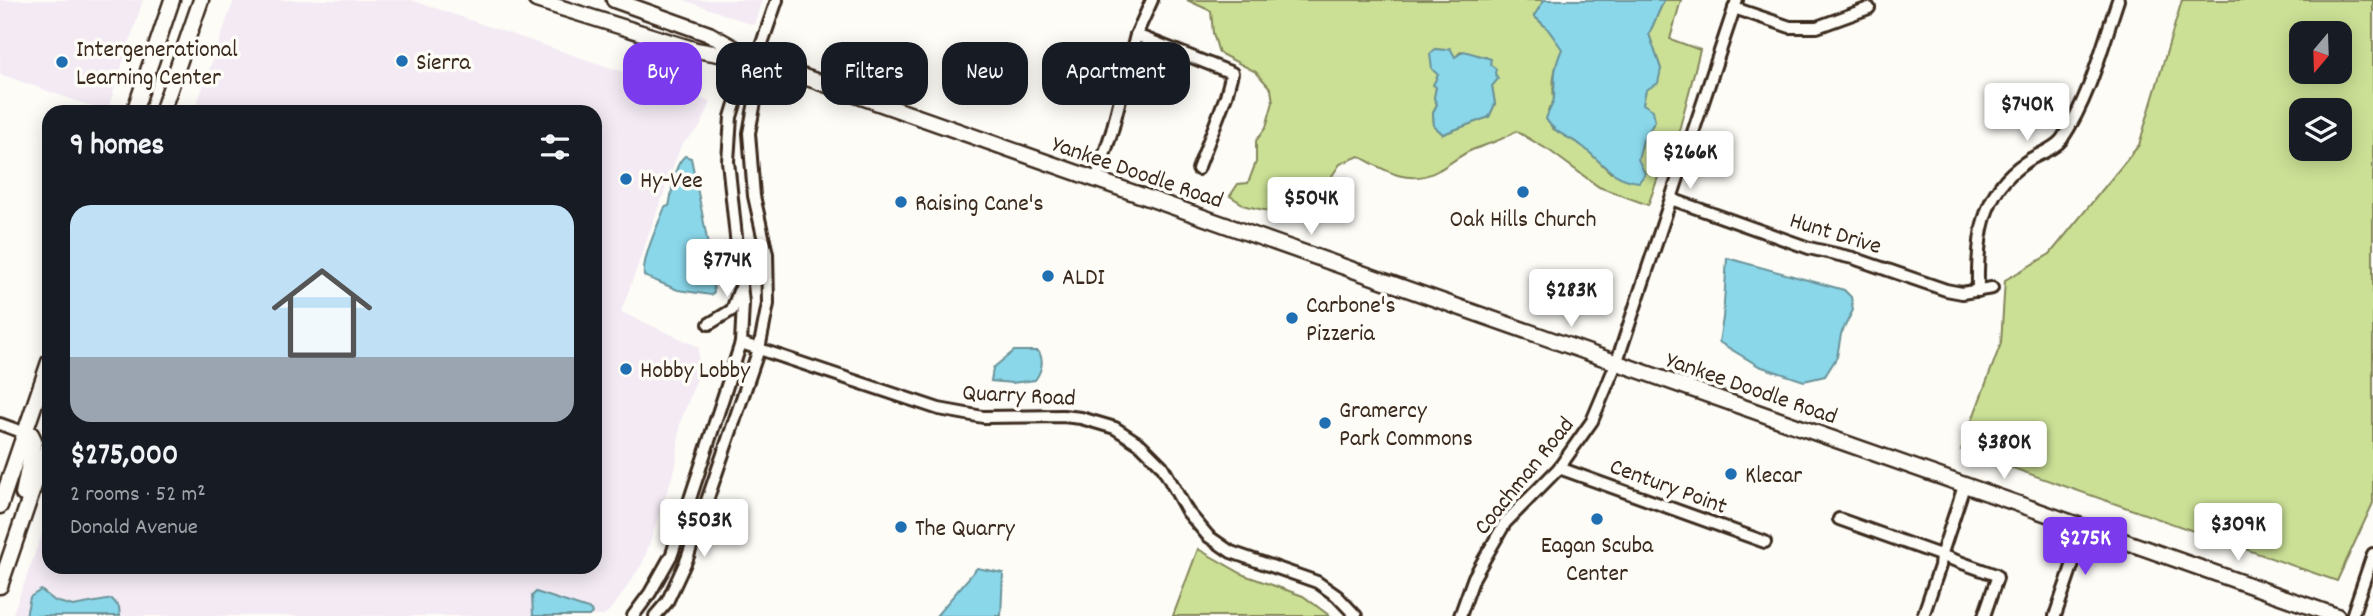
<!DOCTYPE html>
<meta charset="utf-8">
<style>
:root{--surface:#171b24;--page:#242831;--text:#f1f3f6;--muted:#9ea1a6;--accent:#7c3aed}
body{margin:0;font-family:Dekko,sans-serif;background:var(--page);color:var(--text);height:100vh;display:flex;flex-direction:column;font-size:26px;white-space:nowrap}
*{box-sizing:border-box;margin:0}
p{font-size:23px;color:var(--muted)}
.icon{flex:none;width:38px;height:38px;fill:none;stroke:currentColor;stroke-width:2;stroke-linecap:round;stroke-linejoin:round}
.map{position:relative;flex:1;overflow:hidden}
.drawer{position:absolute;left:42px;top:105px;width:560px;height:469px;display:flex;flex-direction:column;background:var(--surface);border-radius:21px;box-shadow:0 4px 18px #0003}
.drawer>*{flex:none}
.top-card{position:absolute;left:623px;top:42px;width:665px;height:63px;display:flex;gap:14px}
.needle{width:46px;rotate:199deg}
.tools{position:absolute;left:2289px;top:21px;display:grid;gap:14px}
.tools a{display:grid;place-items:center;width:63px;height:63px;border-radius:14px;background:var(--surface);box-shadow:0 4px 18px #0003;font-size:35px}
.price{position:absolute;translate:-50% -60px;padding:0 16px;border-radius:7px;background:#fff;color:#222;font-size:23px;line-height:46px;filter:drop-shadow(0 2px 4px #0008)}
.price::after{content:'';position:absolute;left:50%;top:42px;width:21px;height:16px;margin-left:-10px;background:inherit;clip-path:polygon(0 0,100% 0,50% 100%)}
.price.current{background:var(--accent);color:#fff}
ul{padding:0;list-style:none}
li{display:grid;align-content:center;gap:14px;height:371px;padding:0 28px}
li span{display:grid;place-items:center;height:217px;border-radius:21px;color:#555}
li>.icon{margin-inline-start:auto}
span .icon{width:126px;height:126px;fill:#fffc;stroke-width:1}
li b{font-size:30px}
h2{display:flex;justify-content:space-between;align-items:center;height:84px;padding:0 28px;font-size:30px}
.pill{padding:0 24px;border-radius:21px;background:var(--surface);box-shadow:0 4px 18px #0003;font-size:24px;line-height:63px}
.pill.current{background:var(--accent);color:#fff}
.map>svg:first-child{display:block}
</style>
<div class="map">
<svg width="2373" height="616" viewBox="0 0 2373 616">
<rect width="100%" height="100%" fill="#fdfcf7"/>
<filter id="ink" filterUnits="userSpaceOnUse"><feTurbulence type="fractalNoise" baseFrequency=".0143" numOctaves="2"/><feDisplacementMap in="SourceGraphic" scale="14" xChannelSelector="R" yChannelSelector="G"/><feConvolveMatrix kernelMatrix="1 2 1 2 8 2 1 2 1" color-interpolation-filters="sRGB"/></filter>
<g filter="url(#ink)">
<g fill="#f3eaf4">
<path d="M0,0H143L107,112L0,74Z"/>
<path d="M234,0H411L711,102L700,127L681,145L621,312L699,347L697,378L680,423L676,465L643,562L619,599L604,616H12L49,515V567H595V112H194Z"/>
<path d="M684,0H762L754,25Z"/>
</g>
<g fill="#cbe095" stroke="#83855a" stroke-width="2" fill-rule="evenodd">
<path d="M1187,0H1544L1534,16L1547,28L1563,49C1554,67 1552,81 1554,101L1548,110L1552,128L1584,147L1611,173L1638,160L1643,140L1655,121L1642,104L1645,90L1661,69L1649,34L1664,0H1681L1670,39L1700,50L1675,146L1659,175L1648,205L1599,187L1550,151L1516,131C1502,141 1487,144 1472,150C1460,155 1450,164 1439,170C1410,187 1385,171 1359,156L1340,164L1327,183L1301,186L1290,197L1282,217L1273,212L1246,206L1230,196L1238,184L1248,183L1256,162V141L1266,127L1273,102L1271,89L1256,72L1219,53L1213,33L1211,11ZM1435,49L1444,50L1455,58L1461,51L1486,57L1495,74L1492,86L1495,104L1489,117L1443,134L1434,126L1433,113L1437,104L1434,98L1438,76Z"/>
<path d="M2182,0H2373V503L2337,581L1961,450L2001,343L2005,280L2050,254L2139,145ZM2340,33V72H2301V33ZM2340,110V149H2301V110Z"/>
<path d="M1198,549L1244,575L1303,596L1330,616H1173Z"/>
</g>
<g fill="#8ad7ea" stroke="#6a9298" stroke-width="2">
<path d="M1544,0H1664L1649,34L1661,69L1658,83L1646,90L1643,104L1653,110L1655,121L1643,140L1638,159L1645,174L1639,182C1612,180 1601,161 1582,146C1569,137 1554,133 1546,119C1548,111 1553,105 1554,98C1555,76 1553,70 1562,49L1547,28L1534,16Z"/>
<path d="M1450,48L1455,57L1464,51L1491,59L1490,64L1496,69L1495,73L1498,79L1492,86L1495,104L1489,117L1443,134L1434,126L1433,113L1437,104L1434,98L1436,87L1433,85L1438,75L1432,69L1430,54L1435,49L1444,50Z"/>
<path d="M685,156L691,158C700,203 710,247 714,292L711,295L678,290L644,276C642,257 658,225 665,207L669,206C673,191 672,167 685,156Z"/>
<path d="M1727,258L1844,290L1851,297L1853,310L1841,334L1837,357L1825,376L1804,381L1759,366L1719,342L1723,318Z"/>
<path d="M1014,351H1038C1045,360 1041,372 1035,380L1012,383L991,381L993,368Z"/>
<path d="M977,568L1003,573L1001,616H936Z"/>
<path d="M41,590L55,601L73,606L112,599L119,607L120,616H26L30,597Z"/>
<path d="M536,592L591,610L592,613L589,616H533L532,596Z"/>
</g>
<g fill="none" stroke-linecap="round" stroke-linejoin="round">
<defs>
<g id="minor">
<path d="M1734,8L1790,27H1817L1869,8"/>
<path d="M1136,35L1232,73L1226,96L1198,169"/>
<path d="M1096,180L1112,131L1136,35L1152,0"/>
<path d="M1671,199L1809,248L1853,258L1946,290L1962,293L1992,288"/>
<path d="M1978,291C1977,241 1980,192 2026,162C2037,154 2054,150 2062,139C2090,97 2102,47 2118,0"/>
<path d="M709,324L732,310L739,291"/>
<path d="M741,343L939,409L983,417L1063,416L1081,418L1115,428L1141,445L1162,466L1187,511L1208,536L1231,552L1317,582L1337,596L1356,616"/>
<path d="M0,424L25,433"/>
<path d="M1559,468L1765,542"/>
<path d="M1839,519L1996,575L1997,578L1984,616"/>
<path d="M633,616L650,593L672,554L741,343L743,303L728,161L731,117L742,81L759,52L777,0"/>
<path d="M655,616L667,602L687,559L759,349L768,304L767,254L754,196L749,133L759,81L756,60"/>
<path d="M1460,616L1474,577L1505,523L1559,468L1592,421L1616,364L1737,0"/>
<path d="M1923,616L1940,566L1941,556L1964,486"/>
<path d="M2055,616L2085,528"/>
<path d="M2352,616L2373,554"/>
</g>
<g id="major">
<path d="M536,0L696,50L747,59"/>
<path d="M614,0L709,34L756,60L2337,616"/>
<path d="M134,112L172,0"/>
<path d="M162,112L201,0"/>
<path d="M23,494L34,440L31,434L25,433"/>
<path d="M0,506L49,362"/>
<path d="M0,586L49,442"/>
</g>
</defs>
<use href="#minor" stroke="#3b2a1e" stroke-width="16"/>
<use href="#major" stroke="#3b2a1e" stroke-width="19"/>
<use href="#minor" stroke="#fdfcf7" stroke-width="10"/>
<use href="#major" stroke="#fdfcf7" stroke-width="14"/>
</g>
</g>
<g fill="#1f6fb2" stroke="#fdfcf7" stroke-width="2.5">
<circle cx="402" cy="61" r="7"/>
<circle cx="62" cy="62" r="7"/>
<circle cx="626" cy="179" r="7"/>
<circle cx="1523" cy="192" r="7"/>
<circle cx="901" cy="202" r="7"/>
<circle cx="1048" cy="276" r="7"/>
<circle cx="1292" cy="318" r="7"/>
<circle cx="626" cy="369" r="7"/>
<circle cx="1325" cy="423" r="7"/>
<circle cx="1731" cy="474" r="7"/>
<circle cx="1597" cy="519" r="7"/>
<circle cx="901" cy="527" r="7"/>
</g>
<g text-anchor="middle" stroke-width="7" stroke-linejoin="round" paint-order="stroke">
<g font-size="24" fill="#3b2a1e" stroke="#fdfcf7" text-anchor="start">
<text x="76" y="56">Intergenerational<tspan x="76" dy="28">Learning Center</tspan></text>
<text x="416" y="69">Sierra</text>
<text x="640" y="187">Hy-Vee</text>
<text x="915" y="210">Raising Cane's</text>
<text x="1523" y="226" text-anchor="middle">Oak Hills Church</text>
<text x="1062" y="284">ALDI</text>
<text x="1306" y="312">Carbone's<tspan x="1306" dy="28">Pizzeria</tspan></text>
<text x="640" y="377">Hobby Lobby</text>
<text x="1339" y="417">Gramercy<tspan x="1339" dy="28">Park Commons</tspan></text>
<text x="1745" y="482">Klecar</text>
<text x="915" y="535">The Quarry</text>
<text x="1597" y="552" text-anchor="middle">Eagan Scuba<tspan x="1597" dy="28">Center</tspan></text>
</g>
<g font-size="24" fill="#3b2a1e" stroke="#fdfcf7">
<text transform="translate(1138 171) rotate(19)" y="8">Yankee Doodle Road</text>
<text transform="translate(1836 232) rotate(17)" y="8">Hunt Drive</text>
<text transform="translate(1752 387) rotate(19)" y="8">Yankee Doodle Road</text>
<text transform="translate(1019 394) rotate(3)" y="8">Quarry Road</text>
<text transform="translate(1523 475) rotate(-51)" y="8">Coachman Road</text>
<text transform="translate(1669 485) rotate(20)" y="8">Century Point</text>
</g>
</g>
</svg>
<div class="tools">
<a><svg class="needle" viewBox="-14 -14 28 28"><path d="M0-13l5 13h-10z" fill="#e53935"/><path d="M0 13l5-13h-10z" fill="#9ea1a6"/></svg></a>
<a><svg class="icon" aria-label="layers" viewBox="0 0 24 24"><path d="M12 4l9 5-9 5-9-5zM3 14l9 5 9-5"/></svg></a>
</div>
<b class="price" style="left:2027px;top:143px">$740K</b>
<b class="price" style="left:1690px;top:191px">$266K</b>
<b class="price" style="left:1311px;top:237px">$504K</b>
<b class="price" style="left:727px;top:299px">$774K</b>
<b class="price" style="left:1571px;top:329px">$283K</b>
<b class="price" style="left:2004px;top:481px">$380K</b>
<b class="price" style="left:704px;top:559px">$503K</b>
<b class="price" style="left:2238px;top:563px">$309K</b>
<b class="price current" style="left:2085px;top:577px">$275K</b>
<div class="top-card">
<a class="pill current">Buy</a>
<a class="pill">Rent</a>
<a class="pill">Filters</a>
<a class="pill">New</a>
<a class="pill">Apartment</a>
</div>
<section class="drawer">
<h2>9 homes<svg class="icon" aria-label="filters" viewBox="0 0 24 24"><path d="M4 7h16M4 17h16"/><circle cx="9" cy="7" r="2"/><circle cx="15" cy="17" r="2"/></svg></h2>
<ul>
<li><span style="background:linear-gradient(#bfe0f5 70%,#9aa5b1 0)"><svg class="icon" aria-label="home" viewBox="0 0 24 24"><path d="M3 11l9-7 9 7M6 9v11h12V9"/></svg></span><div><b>$275,000</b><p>2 rooms · 52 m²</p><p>Donald Avenue</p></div></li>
</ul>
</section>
</div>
